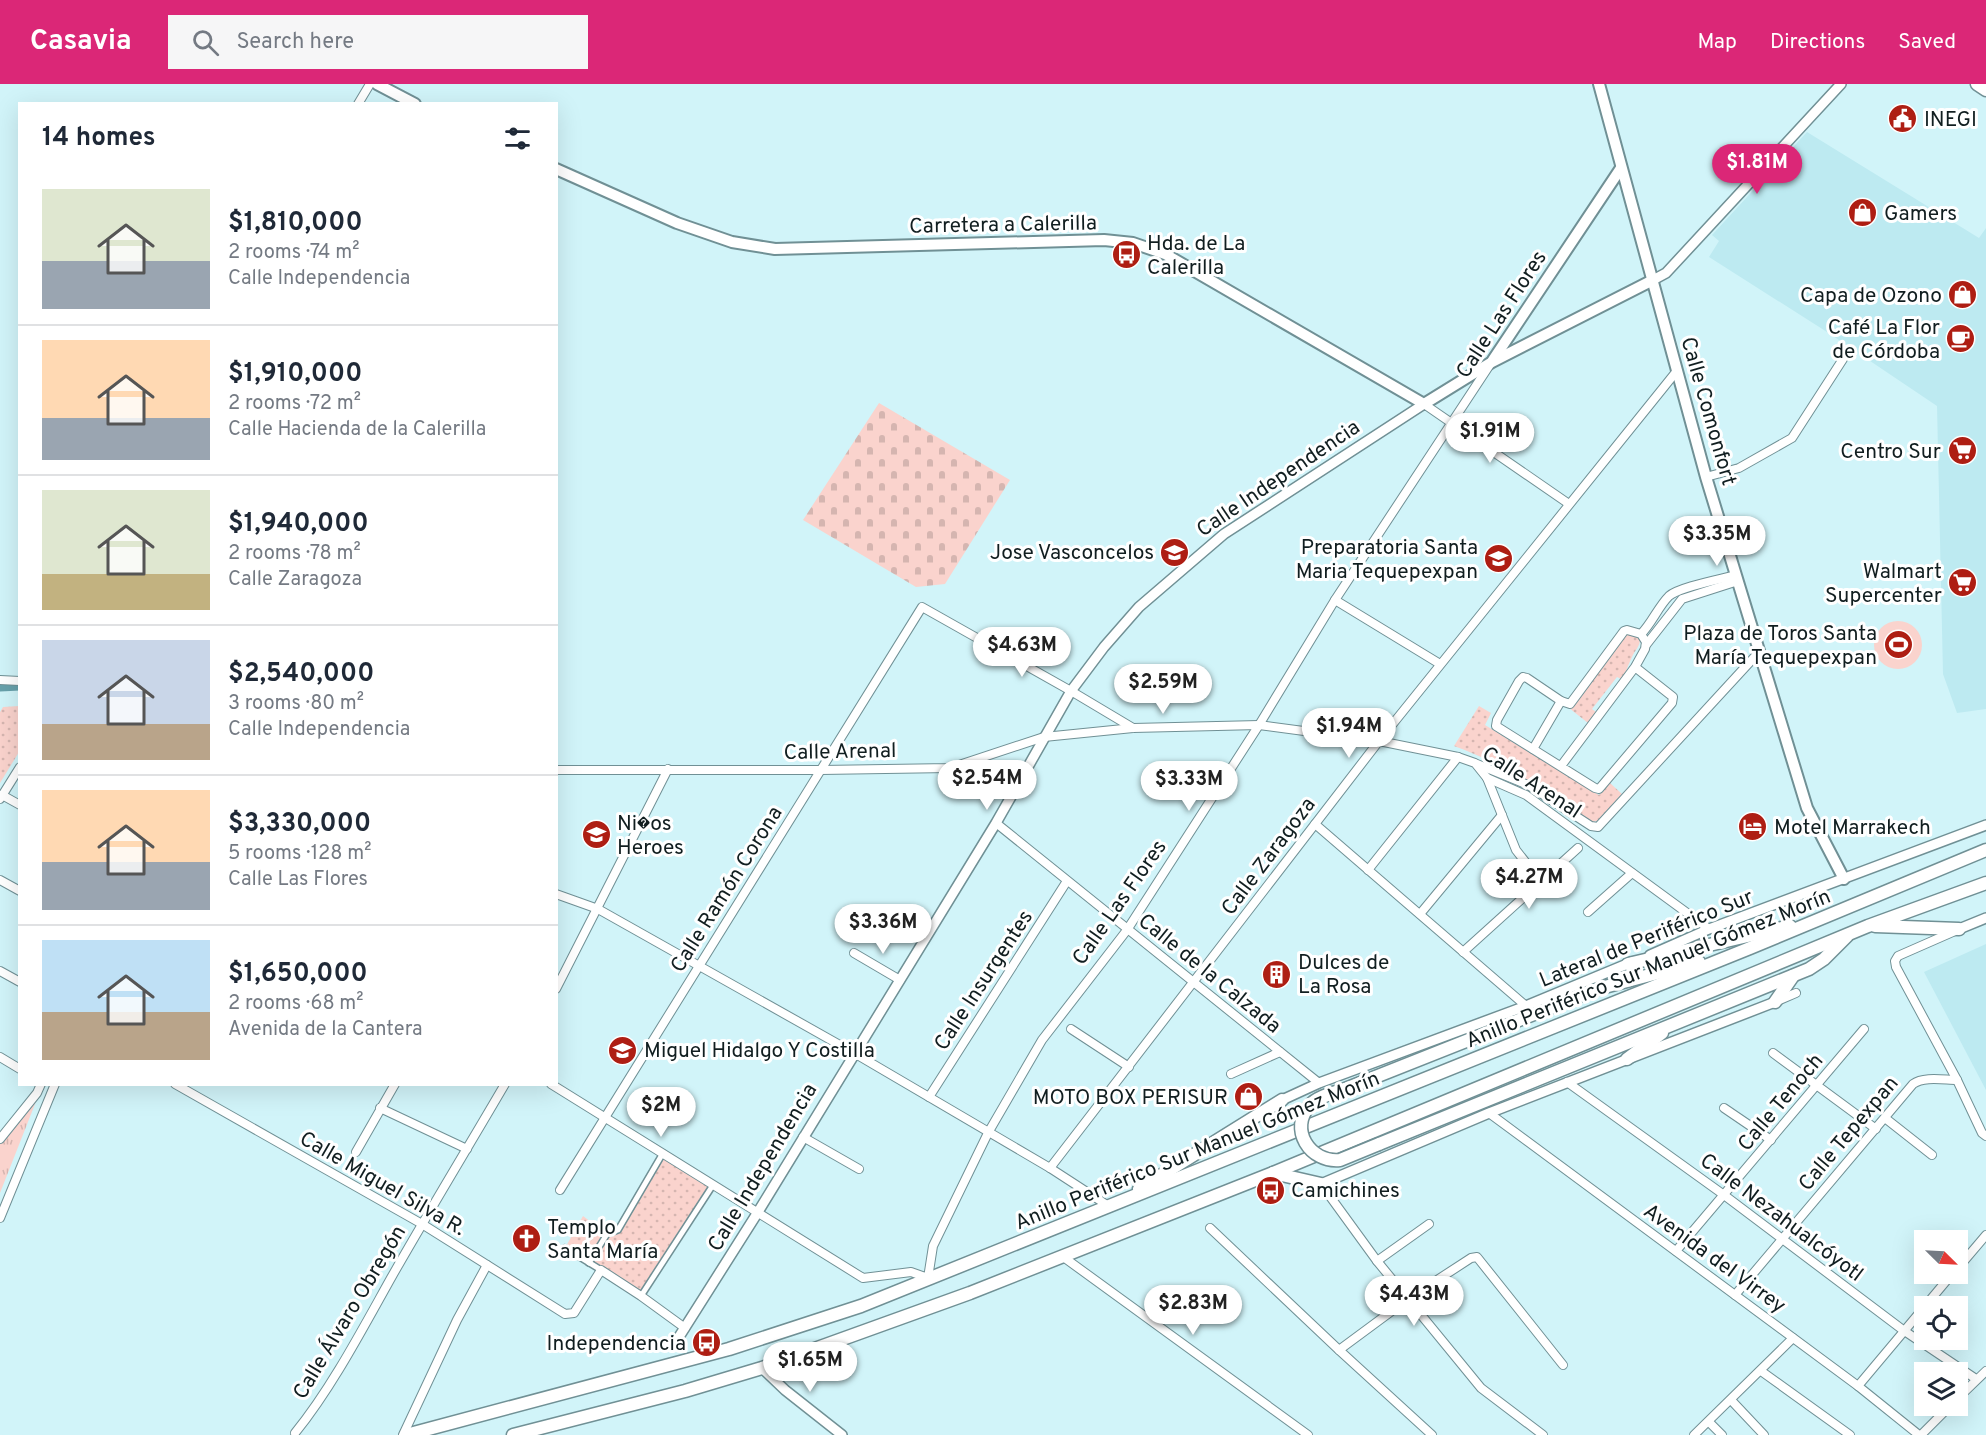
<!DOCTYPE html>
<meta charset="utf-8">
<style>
:root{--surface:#fff;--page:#f6f6f7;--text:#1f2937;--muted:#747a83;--line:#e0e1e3;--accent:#db2777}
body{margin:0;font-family:Overpass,sans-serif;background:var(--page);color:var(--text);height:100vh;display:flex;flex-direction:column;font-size:22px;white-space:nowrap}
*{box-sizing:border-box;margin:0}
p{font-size:20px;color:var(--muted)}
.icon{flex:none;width:33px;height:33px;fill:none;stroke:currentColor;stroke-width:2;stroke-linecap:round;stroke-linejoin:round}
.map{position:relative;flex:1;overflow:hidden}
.panel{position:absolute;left:18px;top:18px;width:540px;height:984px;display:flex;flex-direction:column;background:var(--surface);border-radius:0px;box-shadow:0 6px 24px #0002}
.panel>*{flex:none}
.needle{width:39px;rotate:114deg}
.tools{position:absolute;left:1914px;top:1146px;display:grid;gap:12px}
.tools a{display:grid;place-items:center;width:54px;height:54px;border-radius:0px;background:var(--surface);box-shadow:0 6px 24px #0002;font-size:30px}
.price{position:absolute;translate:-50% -51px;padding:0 14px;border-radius:21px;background:#fff;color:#222;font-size:20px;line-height:39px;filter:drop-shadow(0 2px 3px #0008)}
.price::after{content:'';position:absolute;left:50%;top:36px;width:18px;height:14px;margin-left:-9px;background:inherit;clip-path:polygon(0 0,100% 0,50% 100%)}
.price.active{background:var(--accent);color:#fff}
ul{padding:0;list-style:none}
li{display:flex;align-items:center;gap:18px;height:150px;padding:0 24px}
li+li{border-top:2px solid var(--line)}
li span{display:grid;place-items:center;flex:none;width:168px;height:120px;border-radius:0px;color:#555}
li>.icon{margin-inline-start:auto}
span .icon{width:72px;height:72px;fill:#fffc;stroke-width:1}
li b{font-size:26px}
h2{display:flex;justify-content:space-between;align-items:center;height:72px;padding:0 24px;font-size:26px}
header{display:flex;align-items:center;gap:36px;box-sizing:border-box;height:84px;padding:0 30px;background:var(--accent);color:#fff}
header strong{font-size:28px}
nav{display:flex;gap:33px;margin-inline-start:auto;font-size:21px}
.search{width:420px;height:54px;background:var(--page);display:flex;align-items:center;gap:15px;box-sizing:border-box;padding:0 21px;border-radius:0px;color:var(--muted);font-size:22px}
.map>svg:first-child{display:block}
</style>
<header>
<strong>Casavia</strong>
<div class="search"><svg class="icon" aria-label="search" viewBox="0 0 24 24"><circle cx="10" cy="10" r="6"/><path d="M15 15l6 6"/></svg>Search here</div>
<nav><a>Map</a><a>Directions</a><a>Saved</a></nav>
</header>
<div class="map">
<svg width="1986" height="1351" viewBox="0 0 1986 1351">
<defs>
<pattern id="grass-tufts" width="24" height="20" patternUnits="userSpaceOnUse" patternTransform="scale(1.5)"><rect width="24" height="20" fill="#fad3cd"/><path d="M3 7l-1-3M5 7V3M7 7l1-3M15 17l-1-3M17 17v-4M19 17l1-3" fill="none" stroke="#d5b5b0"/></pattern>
<pattern id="cemetery-stones" width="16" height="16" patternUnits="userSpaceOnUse" patternTransform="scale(1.5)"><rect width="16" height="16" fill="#fad3cd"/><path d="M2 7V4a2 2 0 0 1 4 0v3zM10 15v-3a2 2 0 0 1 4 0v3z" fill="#d5b5b0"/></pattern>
<pattern id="park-dots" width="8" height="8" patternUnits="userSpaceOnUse" patternTransform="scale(1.5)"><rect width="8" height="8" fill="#fad3cd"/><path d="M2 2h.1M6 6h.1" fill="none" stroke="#d5b5b0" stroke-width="1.8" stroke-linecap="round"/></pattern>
</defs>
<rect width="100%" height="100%" fill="#d1f4f9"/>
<g fill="#bdeaf1">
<path d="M1807,48L1979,154L1986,144V625L1957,629L1943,590L1937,322L1827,248L1709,173L1719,157L1712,151Z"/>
<path d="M1986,860V1006L1924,888Z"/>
</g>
<path fill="url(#grass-tufts)" d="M37,1015L0,1109V1059Z"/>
<path fill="url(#cemetery-stones)" d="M879,319L1010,396L945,500L916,503L803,436Z"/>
<g fill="url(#park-dots)">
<path d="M1630,548L1640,555C1640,563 1635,566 1632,573C1628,581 1627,587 1621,595L1617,593L1592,625L1596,628L1588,639L1569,624L1625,550Z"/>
<path d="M19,622V668L0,699V628L3,623Z"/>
<path d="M1479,622L1491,629L1485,641L1599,711L1610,699L1622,710L1597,737L1592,738C1548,709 1504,680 1454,662Z"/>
<path d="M663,1070L713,1101L641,1212L565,1164L583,1132L607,1150L618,1146Z"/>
</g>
<circle fill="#fad3cd" cx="1898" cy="561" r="24"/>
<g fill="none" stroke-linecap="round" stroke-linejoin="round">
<path stroke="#67a1ab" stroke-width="9" d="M0,603L20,602"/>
<defs>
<g id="pedestrian">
<path d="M565,1164L601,1186"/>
<path d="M589,1179L607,1150L618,1146L663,1069"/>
<path d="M641,1212L713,1101"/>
</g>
<g id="minor">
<path d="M358,20L370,0"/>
<path d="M1424,320L1569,420"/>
<path d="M1706,393L1739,384L1792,354L1843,275"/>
<path d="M1335,516L1440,580"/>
<path d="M1641,550C1652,539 1658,523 1669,512C1679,503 1722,495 1736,491"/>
<path d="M1646,561L1682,515L1738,497"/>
<path d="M0,596L20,597"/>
<path d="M1533,665L1561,617"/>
<path d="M1477,680L1528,701L1591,742L1598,743L1760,567"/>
<path d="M1561,682L1635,583L1673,613L1672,619L1599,705L1595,704L1496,642L1497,636L1519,597L1523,593L1527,594L1561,617L1570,620L1624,547L1627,546L1641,550L1646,558L1645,565L1635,583"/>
<path d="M556,686H821L950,684L1044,653L1133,644L1259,641L1379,657L1458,673L1475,679L1487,694L1526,711L1709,845"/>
<path d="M1487,694L1516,766L1541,798"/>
<path d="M2,711L20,721"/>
<path d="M0,715L20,683"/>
<path d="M996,739L1319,999"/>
<path d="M1315,740L1526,922"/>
<path d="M1368,786L1458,673"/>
<path d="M0,796L20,807"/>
<path d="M556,810L598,825L854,969L1050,1084L1110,1123"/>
<path d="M1588,828L1632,789"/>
<path d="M1420,830L1502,731"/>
<path d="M1955,847L1898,872L1895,877L1896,883L1957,996L1982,1049L1986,1052"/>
<path d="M1463,868L1578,764"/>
<path d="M854,869L900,896"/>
<path d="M0,887L20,898"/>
<path d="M556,905L668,685"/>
<path d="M1775,918L1796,909"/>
<path d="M1071,945L1129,983"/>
<path d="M1773,969L1876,1045"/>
<path d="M0,973L20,985"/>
<path d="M1231,990L1280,968"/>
<path d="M1567,998L1724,1111L1903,1246L1976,1295"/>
<path d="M175,1000L422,1140L565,1230L574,1229L601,1186L641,1212L685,1244"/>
<path d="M551,1000L863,1194L911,1188L928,1194L933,1162L988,1049L1042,956L1127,846L1259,641L1335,516L1489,282"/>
<path d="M929,1013L1067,797"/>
<path d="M380,1024L467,1065"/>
<path d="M1724,1024L1771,1056"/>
<path d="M1489,1029L1858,1302L1919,1351"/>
<path d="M1885,1034L1932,1071"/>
<path d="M803,1053L859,1085"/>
<path d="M0,1055L37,1009L41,1000"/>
<path d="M356,1068L395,1000"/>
<path d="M1050,1084L1379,657L1676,288"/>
<path d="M1321,1100L1377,1177L1481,1304L1543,1351"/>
<path d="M560,1106L922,523L1071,607L1133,644"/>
<path d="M0,1134L55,1000"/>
<path d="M1210,1144L1339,1266L1432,1351"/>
<path d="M1676,1167L1864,945"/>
<path d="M1062,1172L1308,1351"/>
<path d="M1377,1177L1429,1140"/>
<path d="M1958,1184L1986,1151"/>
<path d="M1735,1211L1913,1000C1924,992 1944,996 1957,996"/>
<path d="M1339,1266L1408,1215L1471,1174L1477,1173L1563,1281"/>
<path d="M1761,1287L1850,1351"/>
<path d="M1858,1302L1952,1190"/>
<path d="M1958,1314L1986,1287"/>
<path d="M1731,1316L1764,1351"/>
<path d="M1709,1338L1722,1351"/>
<path d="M295,1349C331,1305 363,1244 391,1194C428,1129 467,1065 505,1000"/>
<path d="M403,1351L457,1236L487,1181"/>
<path d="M1694,1351L1793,1254"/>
<path d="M1921,1351L1950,1322"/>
</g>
<g id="tertiary">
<path d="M1653,196L1666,189L1841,0"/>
<path d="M1959,845L1986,834"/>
<path d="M1650,871L1709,845L1986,741"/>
<path d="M1282,1016L1319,999L1526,922L1632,878"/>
<path d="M1321,1100L1489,1029L1775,918"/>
<path d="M677,1256L758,1128L996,739L1071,607L1104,563L1139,523L1224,450L1424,320"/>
<path d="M762,1284L785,1306L842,1351"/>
</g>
<g id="secondary">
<path d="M377,0L415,20"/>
<path d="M1599,0L1706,393L1807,724L1844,795"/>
<path d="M556,85L677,139L732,158L775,165L1104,156L1133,159L1165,170L1424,320L1492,278L1653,196"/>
<path d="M1493,276L1621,84"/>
</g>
<path id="primary" d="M1977,0L1986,6"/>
<g id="trunk">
<path d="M1875,842L1959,845"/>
<path d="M1628,880L1790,842"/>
<path d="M1775,918L1793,892"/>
<path d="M1627,975L1662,949"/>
<path d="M1345,1005L1597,905L1699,878"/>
<path d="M1379,1060L1809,885L1824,875L1847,852"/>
<path d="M1273,1089L1321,1100"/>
<path d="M1139,1105L1282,1016"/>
<path d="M406,1351L729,1265L861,1222L1750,864L1986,766"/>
<path d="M513,1351L685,1307L762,1284L970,1209L1273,1089L1868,842L1986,799"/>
</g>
</defs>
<use href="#pedestrian" stroke="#709095" stroke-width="8"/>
<use href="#minor" stroke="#709095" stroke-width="10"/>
<use href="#tertiary" stroke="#709095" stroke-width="12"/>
<use href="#secondary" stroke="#709095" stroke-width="14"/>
<use href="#primary" stroke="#709095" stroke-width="15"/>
<use href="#trunk" stroke="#709095" stroke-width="15"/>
<use href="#pedestrian" stroke="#fff" stroke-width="5"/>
<use href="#minor" stroke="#fff" stroke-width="8"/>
<use href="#tertiary" stroke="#fff" stroke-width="9"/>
<use href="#secondary" stroke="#fff" stroke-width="10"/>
<use href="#primary" stroke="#fff" stroke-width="12"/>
<use href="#trunk" stroke="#fff" stroke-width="12"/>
<defs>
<path id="trunk-bridge" d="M1345,1005C1334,1009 1318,1012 1310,1021C1288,1045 1310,1079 1340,1076L1379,1060"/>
</defs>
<use href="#trunk-bridge" stroke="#709095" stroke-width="15" stroke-linecap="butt"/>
<use href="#trunk-bridge" stroke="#fff" stroke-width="12"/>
</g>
<defs>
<symbol id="civic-disc" viewBox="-11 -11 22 22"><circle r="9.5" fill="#ae1e13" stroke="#fff"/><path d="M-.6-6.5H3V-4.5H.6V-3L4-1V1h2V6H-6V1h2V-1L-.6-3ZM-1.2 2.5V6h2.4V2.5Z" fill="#fff"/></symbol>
<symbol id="shop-disc" viewBox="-11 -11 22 22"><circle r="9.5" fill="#ae1e13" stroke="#fff"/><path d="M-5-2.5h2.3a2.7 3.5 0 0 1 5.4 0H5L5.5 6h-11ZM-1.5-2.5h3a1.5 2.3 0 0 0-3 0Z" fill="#fff"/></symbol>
<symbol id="bus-disc" viewBox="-11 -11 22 22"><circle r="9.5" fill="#ae1e13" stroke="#fff"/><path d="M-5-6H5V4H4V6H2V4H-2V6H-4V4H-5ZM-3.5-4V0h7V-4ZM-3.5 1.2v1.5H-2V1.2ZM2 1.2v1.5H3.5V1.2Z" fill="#fff"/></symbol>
<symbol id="cafe-disc" viewBox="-11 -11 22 22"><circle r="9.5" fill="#ae1e13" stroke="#fff"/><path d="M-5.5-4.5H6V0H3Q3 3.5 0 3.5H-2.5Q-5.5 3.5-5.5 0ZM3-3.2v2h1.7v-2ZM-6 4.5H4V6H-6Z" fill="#fff"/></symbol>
<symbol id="supermarket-disc" viewBox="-11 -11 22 22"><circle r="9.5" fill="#ae1e13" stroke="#fff"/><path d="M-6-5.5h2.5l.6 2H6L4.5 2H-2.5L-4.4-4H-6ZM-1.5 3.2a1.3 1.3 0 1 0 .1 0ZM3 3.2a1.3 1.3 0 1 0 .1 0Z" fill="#fff"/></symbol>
<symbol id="school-disc" viewBox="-11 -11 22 22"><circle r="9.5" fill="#ae1e13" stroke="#fff"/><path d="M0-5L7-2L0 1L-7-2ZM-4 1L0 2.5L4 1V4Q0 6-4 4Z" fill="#fff"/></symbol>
<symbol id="university-disc" viewBox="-11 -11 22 22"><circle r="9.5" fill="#ae1e13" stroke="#fff"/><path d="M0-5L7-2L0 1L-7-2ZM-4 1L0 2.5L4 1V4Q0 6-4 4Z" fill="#fff"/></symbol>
<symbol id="stadium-disc" viewBox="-11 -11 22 22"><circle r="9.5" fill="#ae1e13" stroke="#fff"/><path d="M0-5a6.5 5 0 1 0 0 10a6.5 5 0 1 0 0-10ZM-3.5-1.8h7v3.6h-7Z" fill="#fff"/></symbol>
<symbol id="hotel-disc" viewBox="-11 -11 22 22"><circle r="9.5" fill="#ae1e13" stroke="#fff"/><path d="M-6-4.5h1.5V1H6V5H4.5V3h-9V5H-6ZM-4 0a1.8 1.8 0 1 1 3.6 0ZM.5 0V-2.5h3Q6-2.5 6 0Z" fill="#fff"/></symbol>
<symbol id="building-disc" viewBox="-11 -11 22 22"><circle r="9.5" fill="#ae1e13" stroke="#fff"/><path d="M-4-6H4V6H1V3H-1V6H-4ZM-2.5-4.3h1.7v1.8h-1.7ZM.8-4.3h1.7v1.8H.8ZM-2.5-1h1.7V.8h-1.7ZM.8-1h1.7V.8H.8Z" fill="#fff"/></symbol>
<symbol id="church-disc" viewBox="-11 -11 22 22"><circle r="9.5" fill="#ae1e13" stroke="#fff"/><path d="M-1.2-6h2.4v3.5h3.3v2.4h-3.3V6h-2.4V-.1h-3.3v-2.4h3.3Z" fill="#fff"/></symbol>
</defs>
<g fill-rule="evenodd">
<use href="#civic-disc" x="1886" y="18" width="33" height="33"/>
<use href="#shop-disc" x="1846" y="112" width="33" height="33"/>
<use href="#bus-disc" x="1110" y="154" width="33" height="33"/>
<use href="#shop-disc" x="1946" y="194" width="33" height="33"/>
<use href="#cafe-disc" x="1944" y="238" width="33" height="33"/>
<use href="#supermarket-disc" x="1946" y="350" width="33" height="33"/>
<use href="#school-disc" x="1158" y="452" width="33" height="33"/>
<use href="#university-disc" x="1482" y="458" width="33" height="33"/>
<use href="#supermarket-disc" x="1946" y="482" width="33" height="33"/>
<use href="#stadium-disc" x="1882" y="544" width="33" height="33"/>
<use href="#hotel-disc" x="1736" y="726" width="33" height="33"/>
<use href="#school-disc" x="580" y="734" width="33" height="33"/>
<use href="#building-disc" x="1260" y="874" width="33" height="33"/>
<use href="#school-disc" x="606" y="950" width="33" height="33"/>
<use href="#shop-disc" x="1232" y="996" width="33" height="33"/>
<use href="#bus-disc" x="1254" y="1090" width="33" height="33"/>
<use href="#church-disc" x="510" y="1138" width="33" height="33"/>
<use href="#bus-disc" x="690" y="1242" width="33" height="33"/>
</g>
<g text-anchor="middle" stroke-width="6" stroke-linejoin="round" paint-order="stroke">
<g font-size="21" fill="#111e20" stroke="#fff" text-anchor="start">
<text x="1924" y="42">INEGI</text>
<text x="1884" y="136">Gamers</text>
<text x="1147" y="166">Hda. de La<tspan x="1147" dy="24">Calerilla</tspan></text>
<text x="1942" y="218" text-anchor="end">Capa de Ozono</text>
<text x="1940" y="250" text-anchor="end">Café La Flor<tspan x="1940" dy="24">de Córdoba</tspan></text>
<text x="1941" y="374" text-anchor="end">Centro Sur</text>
<text x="1478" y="470" text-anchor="end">Preparatoria Santa<tspan x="1478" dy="24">Maria Tequepexpan</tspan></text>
<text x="1154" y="475" text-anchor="end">Jose Vasconcelos</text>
<text x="1942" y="494" text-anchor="end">Walmart<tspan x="1942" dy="24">Supercenter</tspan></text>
<text x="1877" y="556" text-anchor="end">Plaza de Toros Santa<tspan x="1877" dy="24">María Tequepexpan</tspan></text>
<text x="617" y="746">Ni�os<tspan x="617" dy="24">Heroes</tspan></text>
<text x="1774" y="750">Motel Marrakech</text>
<text x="1298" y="885">Dulces de<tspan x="1298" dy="24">La Rosa</tspan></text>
<text x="644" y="973">Miguel Hidalgo Y Costilla</text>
<text x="1228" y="1020" text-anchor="end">MOTO BOX PERISUR</text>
<text x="1291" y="1113">Camichines</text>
<text x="547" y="1150">Templo<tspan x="547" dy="24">Santa María</tspan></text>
<text x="686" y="1266" text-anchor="end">Independencia</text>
</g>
<g font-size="21" fill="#111e20" stroke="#fff">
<text transform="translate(1003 140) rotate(-1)" y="7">Carretera a Calerilla</text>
<text transform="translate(1501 230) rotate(-57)" y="7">Calle Las Flores</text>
<text transform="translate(1709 327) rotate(74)" y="7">Calle Comonfort</text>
<text transform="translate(1278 394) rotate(-34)" y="7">Calle Independencia</text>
<text transform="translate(840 667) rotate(-1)" y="7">Calle Arenal</text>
<text transform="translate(1532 698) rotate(33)" y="7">Calle Arenal</text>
<text transform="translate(1268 772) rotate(-53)" y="7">Calle Zaragoza</text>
<text transform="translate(726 805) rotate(-58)" y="7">Calle Ramón Corona</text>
<text transform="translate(1119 818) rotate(-55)" y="7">Calle Las Flores</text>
<text transform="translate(1646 854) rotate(-22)" y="7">Lateral de Periférico Sur</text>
<text transform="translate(1648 884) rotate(-22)" y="7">Anillo Periférico Sur Manuel Gómez Morín</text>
<text transform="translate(1210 889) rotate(39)" y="7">Calle de la Calzada</text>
<text transform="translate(983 896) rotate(-57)" y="7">Calle Insurgentes</text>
<text transform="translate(1780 1018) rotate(-50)" y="7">Calle Tenoch</text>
<text transform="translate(1848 1049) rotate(-50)" y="7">Calle Tepexpan</text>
<text transform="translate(1197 1066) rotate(-22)" y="7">Anillo Periférico Sur Manuel Gómez Morín</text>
<text transform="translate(762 1083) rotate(-59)" y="7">Calle Independencia</text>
<text transform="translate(383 1099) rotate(30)" y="7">Calle Miguel Silva R.</text>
<text transform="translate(1782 1133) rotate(37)" y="7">Calle Nezahualcóyotl</text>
<text transform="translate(1715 1174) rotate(36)" y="7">Avenida del Virrey</text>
<text transform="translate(349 1228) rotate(-59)" y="7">Calle Álvaro Obregón</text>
</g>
</g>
</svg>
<div class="tools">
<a><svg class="needle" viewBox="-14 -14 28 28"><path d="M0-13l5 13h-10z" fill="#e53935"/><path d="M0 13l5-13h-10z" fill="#747a83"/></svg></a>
<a><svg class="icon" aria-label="locate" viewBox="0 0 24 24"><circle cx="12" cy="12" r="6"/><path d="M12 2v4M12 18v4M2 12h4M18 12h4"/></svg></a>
<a><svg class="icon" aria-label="layers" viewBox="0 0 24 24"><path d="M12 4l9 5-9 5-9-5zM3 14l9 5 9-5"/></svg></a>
</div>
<b class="price active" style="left:1757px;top:111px">$1.81M</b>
<b class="price" style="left:1490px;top:380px">$1.91M</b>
<b class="price" style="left:1717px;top:483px">$3.35M</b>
<b class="price" style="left:1022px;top:594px">$4.63M</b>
<b class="price" style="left:1163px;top:631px">$2.59M</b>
<b class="price" style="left:1349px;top:675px">$1.94M</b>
<b class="price" style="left:987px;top:727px">$2.54M</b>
<b class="price" style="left:1189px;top:728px">$3.33M</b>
<b class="price" style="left:1529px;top:826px">$4.27M</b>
<b class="price" style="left:883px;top:871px">$3.36M</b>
<b class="price" style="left:661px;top:1054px">$2M</b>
<b class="price" style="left:1414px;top:1243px">$4.43M</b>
<b class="price" style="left:1193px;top:1252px">$2.83M</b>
<b class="price" style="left:810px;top:1309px">$1.65M</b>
<section class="panel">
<h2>14 homes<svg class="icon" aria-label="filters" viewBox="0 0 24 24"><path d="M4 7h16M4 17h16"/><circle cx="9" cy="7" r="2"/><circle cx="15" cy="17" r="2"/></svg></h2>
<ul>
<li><span style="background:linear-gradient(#dfe7d0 60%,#9aa5b1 0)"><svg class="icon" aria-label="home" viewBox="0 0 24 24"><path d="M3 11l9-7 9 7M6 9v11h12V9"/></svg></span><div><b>$1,810,000</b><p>2 rooms · 74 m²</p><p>Calle Independencia</p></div></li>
<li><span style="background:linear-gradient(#ffd9b3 65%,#9aa5b1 0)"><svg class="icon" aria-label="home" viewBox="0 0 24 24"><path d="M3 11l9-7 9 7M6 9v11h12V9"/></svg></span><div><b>$1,910,000</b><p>2 rooms · 72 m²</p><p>Calle Hacienda de la Calerilla</p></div></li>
<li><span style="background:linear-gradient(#dfe7d0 70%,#c2b280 0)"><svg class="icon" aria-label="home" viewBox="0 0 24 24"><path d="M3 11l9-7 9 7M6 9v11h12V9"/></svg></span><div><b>$1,940,000</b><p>2 rooms · 78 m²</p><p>Calle Zaragoza</p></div></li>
<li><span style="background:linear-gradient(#c9d6e8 70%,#b9a48a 0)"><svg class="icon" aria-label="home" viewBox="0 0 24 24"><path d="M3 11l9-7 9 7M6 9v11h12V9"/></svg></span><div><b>$2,540,000</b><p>3 rooms · 80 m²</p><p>Calle Independencia</p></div></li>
<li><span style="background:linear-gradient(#ffd9b3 60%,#9aa5b1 0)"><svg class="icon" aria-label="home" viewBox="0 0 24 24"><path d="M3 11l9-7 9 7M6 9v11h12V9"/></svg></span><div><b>$3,330,000</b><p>5 rooms · 128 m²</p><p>Calle Las Flores</p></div></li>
<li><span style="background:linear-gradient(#bfe0f5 60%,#b9a48a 0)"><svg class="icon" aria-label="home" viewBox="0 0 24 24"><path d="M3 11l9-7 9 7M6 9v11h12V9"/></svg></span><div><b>$1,650,000</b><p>2 rooms · 68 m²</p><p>Avenida de la Cantera</p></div></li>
</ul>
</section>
</div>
